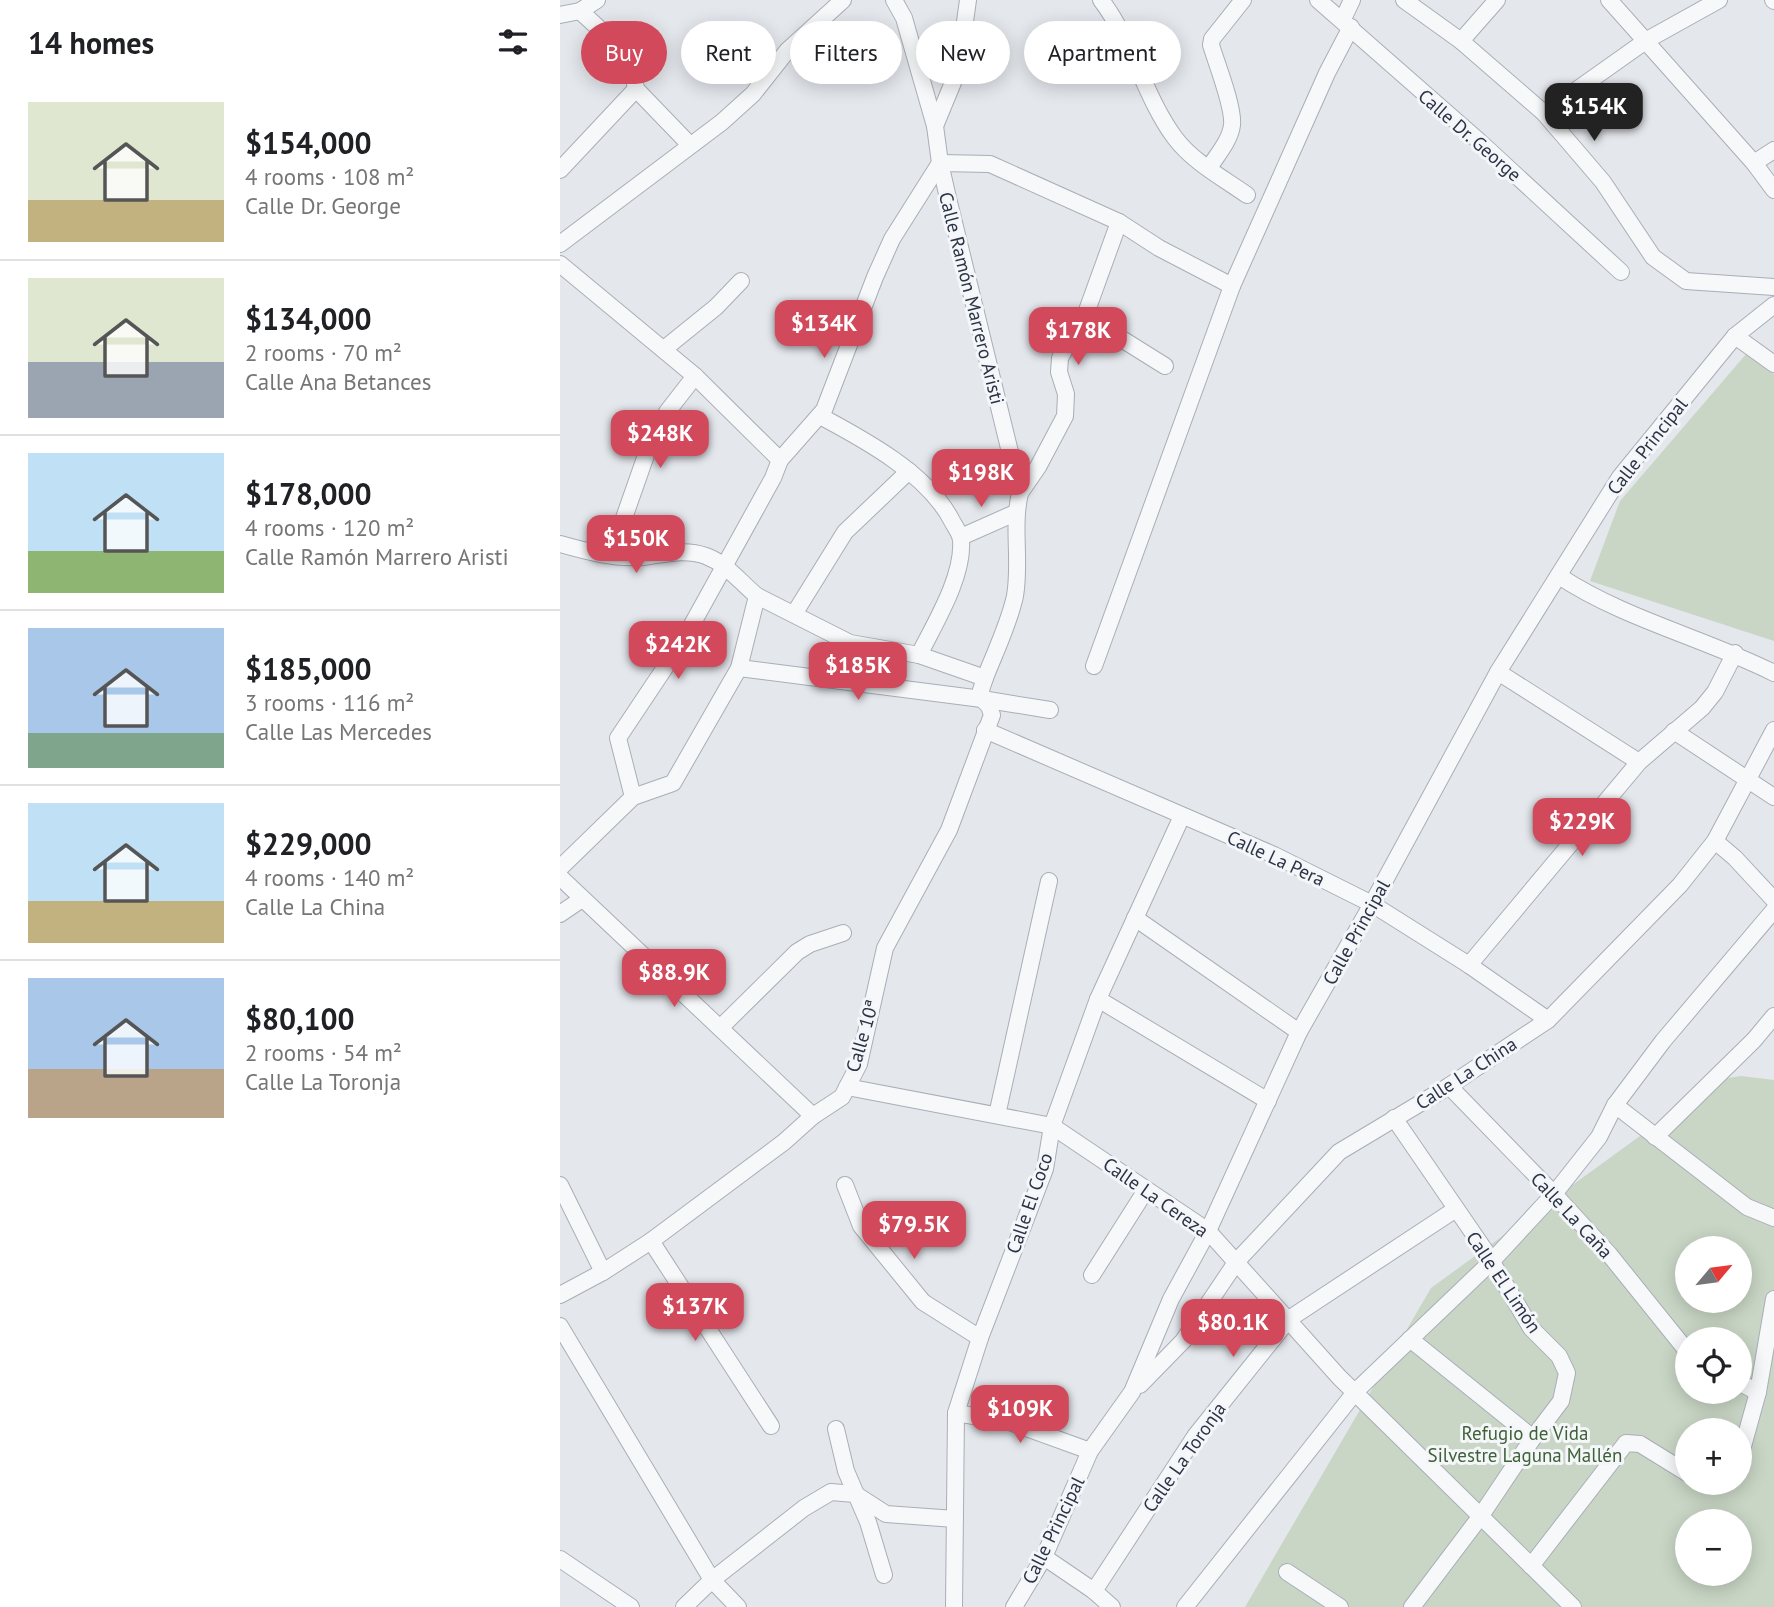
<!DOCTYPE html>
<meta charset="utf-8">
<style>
:root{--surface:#fff;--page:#f2f2f2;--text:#202124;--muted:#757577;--line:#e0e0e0;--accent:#d1495b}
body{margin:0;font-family:"PT Sans",sans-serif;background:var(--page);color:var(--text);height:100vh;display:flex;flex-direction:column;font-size:26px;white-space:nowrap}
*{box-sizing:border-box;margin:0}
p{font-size:23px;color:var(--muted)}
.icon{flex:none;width:38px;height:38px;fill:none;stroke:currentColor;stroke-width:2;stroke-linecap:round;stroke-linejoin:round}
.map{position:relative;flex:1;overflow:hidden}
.drawer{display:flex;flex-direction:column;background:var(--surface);width:560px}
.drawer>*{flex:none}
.hud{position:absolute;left:21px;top:21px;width:665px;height:63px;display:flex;gap:14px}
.needle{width:46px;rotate:61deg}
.fabs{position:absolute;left:1115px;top:1236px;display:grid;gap:14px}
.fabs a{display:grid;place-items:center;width:77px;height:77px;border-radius:50%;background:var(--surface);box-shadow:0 4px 18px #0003;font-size:35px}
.price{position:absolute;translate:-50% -60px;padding:0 16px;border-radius:14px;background:var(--accent);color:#fff;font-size:23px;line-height:46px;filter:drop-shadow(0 2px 4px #0008)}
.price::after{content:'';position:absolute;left:50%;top:42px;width:21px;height:16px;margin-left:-10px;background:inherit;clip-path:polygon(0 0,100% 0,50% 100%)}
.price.on{background:#222;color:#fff}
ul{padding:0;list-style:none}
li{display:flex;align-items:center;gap:21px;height:175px;padding:0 28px}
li+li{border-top:2px solid var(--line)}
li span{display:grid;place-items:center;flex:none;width:196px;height:140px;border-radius:0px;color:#555}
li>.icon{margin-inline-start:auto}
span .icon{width:84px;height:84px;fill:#fffc;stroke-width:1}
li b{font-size:30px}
h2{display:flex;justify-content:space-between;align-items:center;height:84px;padding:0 28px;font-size:30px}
.pill{padding:0 24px;border-radius:32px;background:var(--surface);box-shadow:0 4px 18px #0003;font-size:24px;line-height:63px}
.pill.on{background:var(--accent);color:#fff}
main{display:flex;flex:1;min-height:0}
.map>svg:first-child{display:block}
</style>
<main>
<section class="drawer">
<h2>14 homes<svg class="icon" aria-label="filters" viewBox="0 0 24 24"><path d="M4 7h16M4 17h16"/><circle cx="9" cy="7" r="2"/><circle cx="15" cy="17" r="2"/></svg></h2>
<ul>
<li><span style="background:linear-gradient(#dfe7d0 70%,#c2b280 0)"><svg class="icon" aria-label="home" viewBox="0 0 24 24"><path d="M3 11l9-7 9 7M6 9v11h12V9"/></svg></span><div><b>$154,000</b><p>4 rooms · 108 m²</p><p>Calle Dr. George</p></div></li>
<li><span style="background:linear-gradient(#dfe7d0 60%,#9aa5b1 0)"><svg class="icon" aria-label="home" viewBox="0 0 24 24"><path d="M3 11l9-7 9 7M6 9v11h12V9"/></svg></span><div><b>$134,000</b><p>2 rooms · 70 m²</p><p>Calle Ana Betances</p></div></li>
<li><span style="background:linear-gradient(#bfe0f5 70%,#8fb573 0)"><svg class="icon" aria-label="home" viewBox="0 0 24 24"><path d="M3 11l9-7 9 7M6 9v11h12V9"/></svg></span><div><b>$178,000</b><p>4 rooms · 120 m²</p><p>Calle Ramón Marrero Aristi</p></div></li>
<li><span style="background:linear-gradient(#a9c7e8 75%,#7fa58c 0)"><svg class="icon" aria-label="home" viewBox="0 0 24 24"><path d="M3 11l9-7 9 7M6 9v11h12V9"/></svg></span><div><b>$185,000</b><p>3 rooms · 116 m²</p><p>Calle Las Mercedes</p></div></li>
<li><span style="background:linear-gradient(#bfe0f5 70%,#c2b280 0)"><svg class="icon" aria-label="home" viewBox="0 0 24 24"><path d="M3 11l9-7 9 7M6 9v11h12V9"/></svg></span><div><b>$229,000</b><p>4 rooms · 140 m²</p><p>Calle La China</p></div></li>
<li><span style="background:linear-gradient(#a9c7e8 65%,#b9a48a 0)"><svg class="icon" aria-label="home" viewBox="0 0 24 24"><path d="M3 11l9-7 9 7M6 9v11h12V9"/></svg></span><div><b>$80,100</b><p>2 rooms · 54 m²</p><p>Calle La Toronja</p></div></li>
</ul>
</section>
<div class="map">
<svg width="1214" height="1607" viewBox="0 0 1214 1607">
<rect width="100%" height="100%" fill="#e4e7ec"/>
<g fill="#c9d6c5" fill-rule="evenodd">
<path d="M1187,353L1214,374V641L1030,581L1060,501Z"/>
<path d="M1181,1076L1214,1080V1607H685L871,1288L1146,1088L1168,1078ZM1127,1248H1180V1300H1127ZM1127,1339H1180V1391H1127ZM1127,1430H1180V1482H1127ZM1127,1521H1180V1573H1127Z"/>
</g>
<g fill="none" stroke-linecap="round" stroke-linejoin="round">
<defs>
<g id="street">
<path d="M334,0L344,18L375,126L380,163L388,198L460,493C452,527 461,562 455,596C449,624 435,652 425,678"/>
<path d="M541,0C573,42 584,96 615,138C633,162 663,178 687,195"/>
<path d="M758,0L920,142L1061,272"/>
<path d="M844,0L901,41L984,113L1043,182L1093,257L1126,281L1214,287"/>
<path d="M1049,0L1194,163L1214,190"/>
<path d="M1213,0L1214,1"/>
<path d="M20,11L44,33L65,58L73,73L76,89L130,145"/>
<path d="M0,15L20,11L37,0"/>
<path d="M783,19L792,0"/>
<path d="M901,41L937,0"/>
<path d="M984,113L1087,40L1159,0"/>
<path d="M375,126L394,80L401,50L408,0"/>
<path d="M1194,163L1214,150"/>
<path d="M649,168C657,155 670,141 672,125C674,107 657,65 651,45L652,39L683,0"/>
<path d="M0,170L76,89"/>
<path d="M0,244L162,122L193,94L227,51L283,0"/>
<path d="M0,264L135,376L220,460"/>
<path d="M525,316L605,366"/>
<path d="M1175,336L1214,364"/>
<path d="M104,349L156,307L181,281"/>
<path d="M260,416C305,440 368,474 392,521C395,527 400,533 401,540C404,576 375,623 359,655"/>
<path d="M460,493L478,467L505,416L506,394L499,372L500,358L525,316L559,222"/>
<path d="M401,537L455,513"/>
<path d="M0,544C25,551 54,559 81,557C103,555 123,548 146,556C167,564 180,582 197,596L179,668L113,783L73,797L0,868"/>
<path d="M51,555L91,441L107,412L135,376"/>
<path d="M999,576C1064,619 1144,638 1214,673"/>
<path d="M197,596L290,643L359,655L425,678L421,690L422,699L490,710"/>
<path d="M234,614L285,532L349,471"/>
<path d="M534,666L672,286L767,73L791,27"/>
<path d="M938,672L1079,762"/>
<path d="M425,730L714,855L812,904L909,965L988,1020"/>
<path d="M1114,731L1214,797"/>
<path d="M73,797L58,738L124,639L213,478L220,460L264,410L315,277L332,239L380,163L430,164L559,222L599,248L672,286"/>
<path d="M1155,841L1175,858L1214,900"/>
<path d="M0,877L253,1116"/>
<path d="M0,914L22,899"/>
<path d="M575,918L739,1032"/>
<path d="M909,965L1079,762L1142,708L1155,692L1175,653"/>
<path d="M538,999L708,1101"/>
<path d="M160,1028L237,952L250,944L283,933"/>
<path d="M889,1086L994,1194L1049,1254L1127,1351"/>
<path d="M287,1087L492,1126L648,1231L779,1377L1013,1607"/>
<path d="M1055,1105L1187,1207L1214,1218"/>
<path d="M437,1115L489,881"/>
<path d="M834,1118L926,1252L971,1328L999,1356L1007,1373L1001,1401L973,1438L920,1517L852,1607"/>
<path d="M1095,1137L1194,1040L1214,1016"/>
<path d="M0,1185L43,1272"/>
<path d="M285,1185L301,1226L363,1302L420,1338"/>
<path d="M91,1241L211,1426"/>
<path d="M532,1275L586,1190"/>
<path d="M0,1295L43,1272L91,1241L224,1142L253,1116L282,1097L299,1064L325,948L389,830L432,715L429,706L422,699L179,668"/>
<path d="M0,1326L152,1580L178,1607"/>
<path d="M850,1339L973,1438"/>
<path d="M1180,1383L1198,1392"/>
<path d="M580,1385L623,1341L677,1261L779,1152L889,1086L988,1020L1120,885L1155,841L1214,730"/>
<path d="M396,1413L450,1422L530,1451"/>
<path d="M276,1429L286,1471L308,1522L324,1575"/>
<path d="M1180,1457L1198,1392L1214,1299"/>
<path d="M484,1557L534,1591L552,1607"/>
<path d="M0,1559L71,1607"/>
<path d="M971,1566L1066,1443L1080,1444L1127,1473"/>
<path d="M727,1572L780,1607"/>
<path d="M534,1591L636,1435L729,1319L896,1209"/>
<path d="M124,1607L152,1580L244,1508L271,1492L295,1494L326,1514L395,1519"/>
<path d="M394,1607L396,1413L420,1338L485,1169L492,1126L538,999L622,816"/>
<path d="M454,1607L484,1557L530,1451L572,1392L611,1299L648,1231L739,1032L812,904L938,672L1060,477L1175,336L1214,305"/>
<path d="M625,1607L796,1391L930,1263L994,1194L1039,1137L1055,1105L1103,1041L1214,910"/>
</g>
</defs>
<use href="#street" stroke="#a9aeb7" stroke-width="18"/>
<use href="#street" stroke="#f7f8fa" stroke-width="16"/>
</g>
<g text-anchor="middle" stroke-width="6" stroke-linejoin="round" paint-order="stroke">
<g font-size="19" fill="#2b3445" stroke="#f4f6f9">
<text transform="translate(910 135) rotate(41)" y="7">Calle Dr. George</text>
<text transform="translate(412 298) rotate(76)" y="7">Calle Ramón Marrero Aristi</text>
<text transform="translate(1087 446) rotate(-52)" y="7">Calle Principal</text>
<text transform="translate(716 858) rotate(25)" y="7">Calle La Pera</text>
<text transform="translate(796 932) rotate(-61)" y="7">Calle Principal</text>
<text transform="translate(302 1036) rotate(-74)" y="7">Calle 10ª</text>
<text transform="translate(906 1073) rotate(-33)" y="7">Calle La China</text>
<text transform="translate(596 1197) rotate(35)" y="7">Calle La Cereza</text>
<text transform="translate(469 1203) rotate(-71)" y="7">Calle El Coco</text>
<text transform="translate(1012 1215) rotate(47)" y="7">Calle La Caña</text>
<text transform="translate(944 1282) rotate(56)" y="7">Calle El Limón</text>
<text transform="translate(624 1457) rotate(-55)" y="7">Calle La Toronja</text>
<text transform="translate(493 1530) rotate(-64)" y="7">Calle Principal</text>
</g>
<g font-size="19" fill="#3f6138" stroke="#f4f6f9">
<text x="965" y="1440">Refugio de Vida<tspan x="965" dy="22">Silvestre Laguna Mallén</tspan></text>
</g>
</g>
</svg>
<div class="fabs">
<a><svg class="needle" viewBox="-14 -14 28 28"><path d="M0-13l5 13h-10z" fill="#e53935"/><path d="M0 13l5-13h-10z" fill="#757577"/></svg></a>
<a><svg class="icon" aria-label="locate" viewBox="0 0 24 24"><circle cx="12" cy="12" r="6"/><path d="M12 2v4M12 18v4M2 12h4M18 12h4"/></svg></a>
<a>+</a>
<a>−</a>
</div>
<b class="price on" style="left:1034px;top:143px">$154K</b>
<b class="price" style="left:264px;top:360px">$134K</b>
<b class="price" style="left:518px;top:367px">$178K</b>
<b class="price" style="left:100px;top:470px">$248K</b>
<b class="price" style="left:421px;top:509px">$198K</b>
<b class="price" style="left:76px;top:575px">$150K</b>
<b class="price" style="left:118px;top:681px">$242K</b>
<b class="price" style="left:298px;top:702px">$185K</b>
<b class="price" style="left:1022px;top:858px">$229K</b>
<b class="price" style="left:114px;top:1009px">$88.9K</b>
<b class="price" style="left:354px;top:1261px">$79.5K</b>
<b class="price" style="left:135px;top:1343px">$137K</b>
<b class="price" style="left:673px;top:1359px">$80.1K</b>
<b class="price" style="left:460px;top:1445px">$109K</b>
<div class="hud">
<a class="pill on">Buy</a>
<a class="pill">Rent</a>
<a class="pill">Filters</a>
<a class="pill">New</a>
<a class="pill">Apartment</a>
</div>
</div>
</main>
